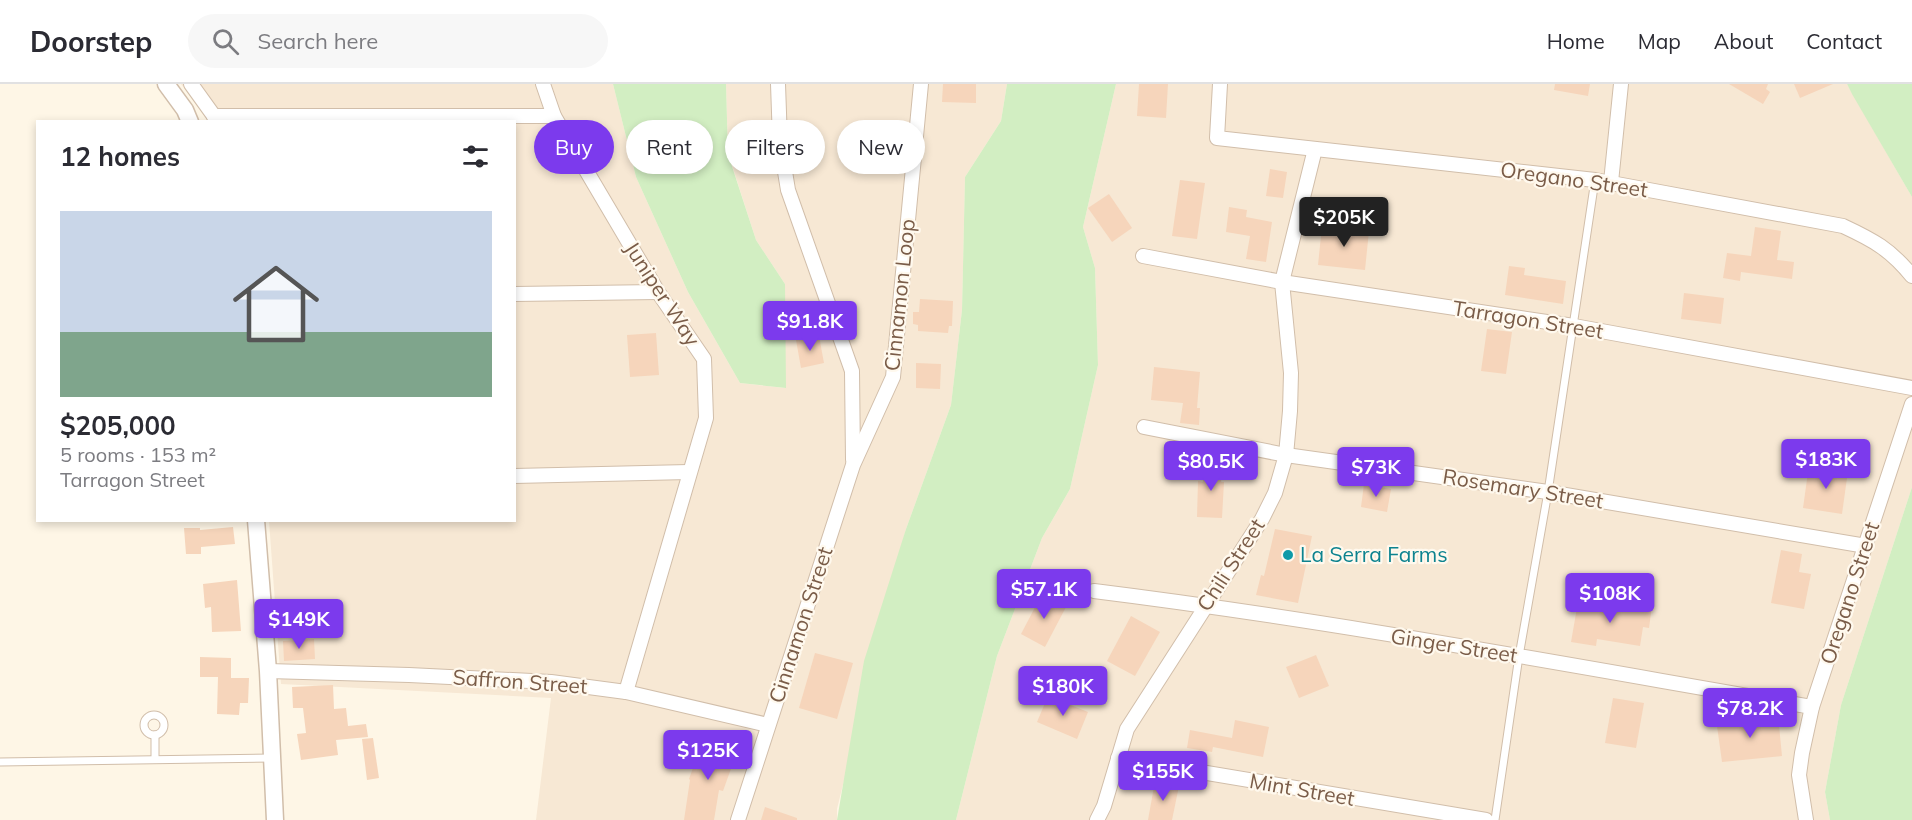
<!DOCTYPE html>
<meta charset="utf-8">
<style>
:root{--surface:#fff;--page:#f7f7f7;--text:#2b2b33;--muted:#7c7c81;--line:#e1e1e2;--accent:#7c3aed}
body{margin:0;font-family:Mulish,sans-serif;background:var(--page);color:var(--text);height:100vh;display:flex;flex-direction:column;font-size:22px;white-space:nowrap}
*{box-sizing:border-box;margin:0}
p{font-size:20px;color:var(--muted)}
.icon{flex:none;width:33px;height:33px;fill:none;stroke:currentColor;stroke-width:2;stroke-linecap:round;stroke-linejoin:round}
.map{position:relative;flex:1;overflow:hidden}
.side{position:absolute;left:36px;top:36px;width:480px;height:402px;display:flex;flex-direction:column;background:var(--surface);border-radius:0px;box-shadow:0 3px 9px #0003}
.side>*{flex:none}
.hud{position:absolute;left:534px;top:36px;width:570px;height:54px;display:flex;gap:12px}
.price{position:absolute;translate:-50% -51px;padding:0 14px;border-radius:6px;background:var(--accent);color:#fff;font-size:20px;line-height:39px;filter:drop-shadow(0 2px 3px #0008)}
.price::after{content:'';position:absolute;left:50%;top:36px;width:18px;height:14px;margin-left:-9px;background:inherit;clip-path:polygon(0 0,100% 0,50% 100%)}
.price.selected{background:#222;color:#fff}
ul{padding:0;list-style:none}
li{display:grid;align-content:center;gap:12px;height:318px;padding:0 24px}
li+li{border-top:2px solid var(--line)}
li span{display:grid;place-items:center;height:186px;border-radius:0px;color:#555}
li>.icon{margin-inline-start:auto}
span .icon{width:108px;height:108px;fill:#fffc;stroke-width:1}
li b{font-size:26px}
h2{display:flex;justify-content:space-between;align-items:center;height:72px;padding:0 24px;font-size:26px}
.pill{padding:0 21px;border-radius:27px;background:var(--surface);box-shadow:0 3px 9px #0003;font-size:21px;line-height:54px}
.pill.selected{background:var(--accent);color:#fff}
header{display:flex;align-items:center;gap:36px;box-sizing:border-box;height:84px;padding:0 30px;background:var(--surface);border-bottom:2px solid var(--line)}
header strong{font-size:28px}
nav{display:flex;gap:33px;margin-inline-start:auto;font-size:21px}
.search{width:420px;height:54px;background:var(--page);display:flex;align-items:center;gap:15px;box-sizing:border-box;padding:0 21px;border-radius:33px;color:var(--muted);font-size:22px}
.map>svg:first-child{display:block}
</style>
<header>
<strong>Doorstep</strong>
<div class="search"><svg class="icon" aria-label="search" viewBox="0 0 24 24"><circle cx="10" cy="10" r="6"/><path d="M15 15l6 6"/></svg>Search here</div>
<nav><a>Home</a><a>Map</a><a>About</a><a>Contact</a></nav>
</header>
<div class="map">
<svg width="1912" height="736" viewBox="0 0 1912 736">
<rect width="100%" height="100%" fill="#fef6e6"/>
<g fill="#f7e8d4">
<path d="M181,0H613L636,93L688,208L740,299L785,304V200L756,156L728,69L726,0H1007L1001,37L965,93L962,226L951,321L906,445L837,725V736H536L551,614L281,600L269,437L514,436V38L207,37L206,34Z"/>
<path d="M1116,0H1847L1912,113V403L1841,621L1825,708L1830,736H956L997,572L1042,454L1070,405L1098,281L1095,184L1083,143Z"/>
</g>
<g fill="#d2eec2">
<path d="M613,0H726L728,70L756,156L785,200L786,304L740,299L688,208L636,93Z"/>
<path d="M1007,0H1116L1083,143L1095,184L1098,281L1070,405L1042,454L997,572L956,736H837L864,577L906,445L951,321L962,226L965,93L1001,37Z"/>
<path d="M1847,0H1912V113L1852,10Z"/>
<path d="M1912,403V736H1830L1825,708L1841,621Z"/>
</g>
<g fill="#f6d5bb">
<path d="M943,0H976V19L942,18Z"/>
<path d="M1139,0H1168L1166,34L1137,32Z"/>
<path d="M1555,0H1590L1588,12L1554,6Z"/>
<path d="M1729,0H1768L1766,5L1770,8L1763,20Z"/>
<path d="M1794,0H1833L1800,14Z"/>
<path d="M1270,85L1287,88L1283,114L1266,112Z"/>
<path d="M1180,96L1205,99L1197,155L1172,152Z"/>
<path d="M1109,110L1132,144L1112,158L1088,124Z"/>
<path d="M1229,123L1247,126L1246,133L1272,138L1266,178L1246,175L1250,152L1226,148Z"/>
<path d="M1322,142L1369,147L1365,186L1318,181Z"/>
<path d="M1755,143L1781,147L1777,176L1794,178L1792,195L1741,188L1740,197L1723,194L1727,169L1751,172Z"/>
<path d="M1509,182L1525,184L1524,191L1566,197L1563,220L1505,211Z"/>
<path d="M1684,209L1724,214L1721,240L1681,235Z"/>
<path d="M920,215L953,217L952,242H949L948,249L918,247V241L913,240V228H919Z"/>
<path d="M1487,245L1512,248L1506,290L1481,287Z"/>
<path d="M656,249L659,291L630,293L627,251Z"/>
<path d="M819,252L824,279L801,284L796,256Z"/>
<path d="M916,279L941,280L940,305L916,304Z"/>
<path d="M1154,283L1200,288L1197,324H1200L1199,341L1180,339L1183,319L1151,316Z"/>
<path d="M1204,377L1222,378L1221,398H1224L1222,434L1197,433L1198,397L1203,398Z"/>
<path d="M1809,381L1848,387L1842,430L1803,424Z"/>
<path d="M1364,400L1391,405L1387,428L1361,423Z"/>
<path d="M233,443L235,460L201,463V470H186L184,444H200V446Z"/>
<path d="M1275,445L1312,452L1298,519L1256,511L1261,491L1264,492Z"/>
<path d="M1781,466L1802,470L1799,488L1811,490L1804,525L1771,519Z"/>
<path d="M237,496L241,547L212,548L211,523L205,524L203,500Z"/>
<path d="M1042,510L1066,523L1045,563L1021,550Z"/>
<path d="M1578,518L1631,526L1632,519L1652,522L1649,544L1643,543L1640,562L1597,555L1596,562L1571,558Z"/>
<path d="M1131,532L1160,548L1135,592L1107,577Z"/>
<path d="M314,555L315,575L284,577L283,557Z"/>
<path d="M815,569L853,579L837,635L799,624Z"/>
<path d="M1316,571L1329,602L1299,614L1286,583Z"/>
<path d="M200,573L231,574V594H249L248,619H240L239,631L217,630L218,593H200Z"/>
<path d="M333,601L334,625L346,624L348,642L366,640L368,653L336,656L338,671L301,676L297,650L306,649L303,624H293L292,603Z"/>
<path d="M1048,612L1088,628L1077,655L1037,638Z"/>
<path d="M1613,614L1644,619L1636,664L1605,659Z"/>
<path d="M1778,631L1782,672L1722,678L1717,642L1737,640L1736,636Z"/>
<path d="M1235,636L1269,643L1263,673L1213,663L1212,668L1187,664L1190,646L1232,654Z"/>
<path d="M373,654L379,694L367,696L362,655Z"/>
<path d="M703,656L737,668L723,707L719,706L714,736H684L690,696L689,695Z"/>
<path d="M1155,697L1179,702L1172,736H1148Z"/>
<path d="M765,723L797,734V736H761Z"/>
</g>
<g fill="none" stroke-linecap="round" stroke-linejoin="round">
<defs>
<g id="service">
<circle cx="154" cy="641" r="10"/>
<path d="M155,651V675"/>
<path d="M0,678L272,674"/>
<path d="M1495,736L1519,572L1548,408L1595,96"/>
</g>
<g id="minor">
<path d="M191,0L214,32L216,38"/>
<path d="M543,0L554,32L658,208L704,275L706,334L626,608"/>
<path d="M778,0L780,57L788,106L852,287L853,376"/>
<path d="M1220,0L1217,54L1595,96L1843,142C1873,156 1890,165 1912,192"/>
<path d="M214,32H554"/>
<path d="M1611,98L1621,0"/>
<path d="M1143,172L1282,198L1574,242L1912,304"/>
<path d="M514,210L658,208"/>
<path d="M1144,343L1286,371L1548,408L1866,462"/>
<path d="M514,392L689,388"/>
<path d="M1094,507C1335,537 1573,582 1812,623"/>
<path d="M268,587L409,591L551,598L626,608L768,641"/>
<path d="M1118,674L1486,736"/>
<path d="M738,736L853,381L893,293L921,0"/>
<path d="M1097,736L1104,722L1127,645L1262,435L1275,409L1286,371L1290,327L1291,289L1282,198L1315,65"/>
<path d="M1806,736L1799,691L1802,669L1812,623L1912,320"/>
</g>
<g id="tertiary">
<path d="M166,0L185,26L190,38"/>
<path d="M256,436L268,587L275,736"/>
</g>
</defs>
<use href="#service" stroke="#d1beaa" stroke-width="9"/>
<use href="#minor" stroke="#d1beaa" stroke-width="16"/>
<use href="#tertiary" stroke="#d1beaa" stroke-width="19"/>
<use href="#service" stroke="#fff" stroke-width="7"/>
<use href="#minor" stroke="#fff" stroke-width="14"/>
<use href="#tertiary" stroke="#fff" stroke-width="16"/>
</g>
<circle fill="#0f9aa8" stroke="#fff9ee" stroke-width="2" cx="1288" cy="471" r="6"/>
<g text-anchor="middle" stroke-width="4.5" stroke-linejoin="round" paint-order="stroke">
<g font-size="21" fill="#7a5c48" stroke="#fff9ee">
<text transform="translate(1574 96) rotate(8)" y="7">Oregano Street</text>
<text transform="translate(662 210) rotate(57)" y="7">Juniper Way</text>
<text transform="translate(900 211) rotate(-84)" y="7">Cinnamon Loop</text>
<text transform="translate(1528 236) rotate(9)" y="7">Tarragon Street</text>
<text transform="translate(1523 405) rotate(9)" y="7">Rosemary Street</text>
<text transform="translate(1231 481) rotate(-57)" y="7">Chili Street</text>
<text transform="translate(1850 509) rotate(-72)" y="7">Oregano Street</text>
<text transform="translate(801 541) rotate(-72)" y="7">Cinnamon Street</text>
<text transform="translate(1454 562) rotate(9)" y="7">Ginger Street</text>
<text transform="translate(520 598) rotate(4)" y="7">Saffron Street</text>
<text transform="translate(1302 706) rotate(10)" y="7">Mint Street</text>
</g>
<g font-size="21" fill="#0d838f" stroke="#fff9ee" text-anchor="start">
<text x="1300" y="478">La Serra Farms</text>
</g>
</g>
</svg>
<b class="price selected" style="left:1344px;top:164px">$205K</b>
<b class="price" style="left:810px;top:268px">$91.8K</b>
<b class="price" style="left:1826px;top:406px">$183K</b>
<b class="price" style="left:1211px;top:408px">$80.5K</b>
<b class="price" style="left:1376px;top:414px">$73K</b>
<b class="price" style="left:1044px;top:536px">$57.1K</b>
<b class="price" style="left:1610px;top:540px">$108K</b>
<b class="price" style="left:299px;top:566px">$149K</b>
<b class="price" style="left:1063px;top:633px">$180K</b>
<b class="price" style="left:1750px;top:655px">$78.2K</b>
<b class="price" style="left:708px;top:697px">$125K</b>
<b class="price" style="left:1163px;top:718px">$155K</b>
<div class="hud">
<a class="pill selected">Buy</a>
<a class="pill">Rent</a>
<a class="pill">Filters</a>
<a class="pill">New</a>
</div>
<section class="side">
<h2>12 homes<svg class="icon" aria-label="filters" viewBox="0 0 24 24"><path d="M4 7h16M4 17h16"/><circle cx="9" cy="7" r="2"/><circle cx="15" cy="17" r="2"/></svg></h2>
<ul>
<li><span style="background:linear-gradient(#c9d6e8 65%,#7fa58c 0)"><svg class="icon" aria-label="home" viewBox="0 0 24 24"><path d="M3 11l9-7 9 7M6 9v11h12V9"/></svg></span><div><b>$205,000</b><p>5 rooms · 153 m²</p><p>Tarragon Street</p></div></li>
</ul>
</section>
</div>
